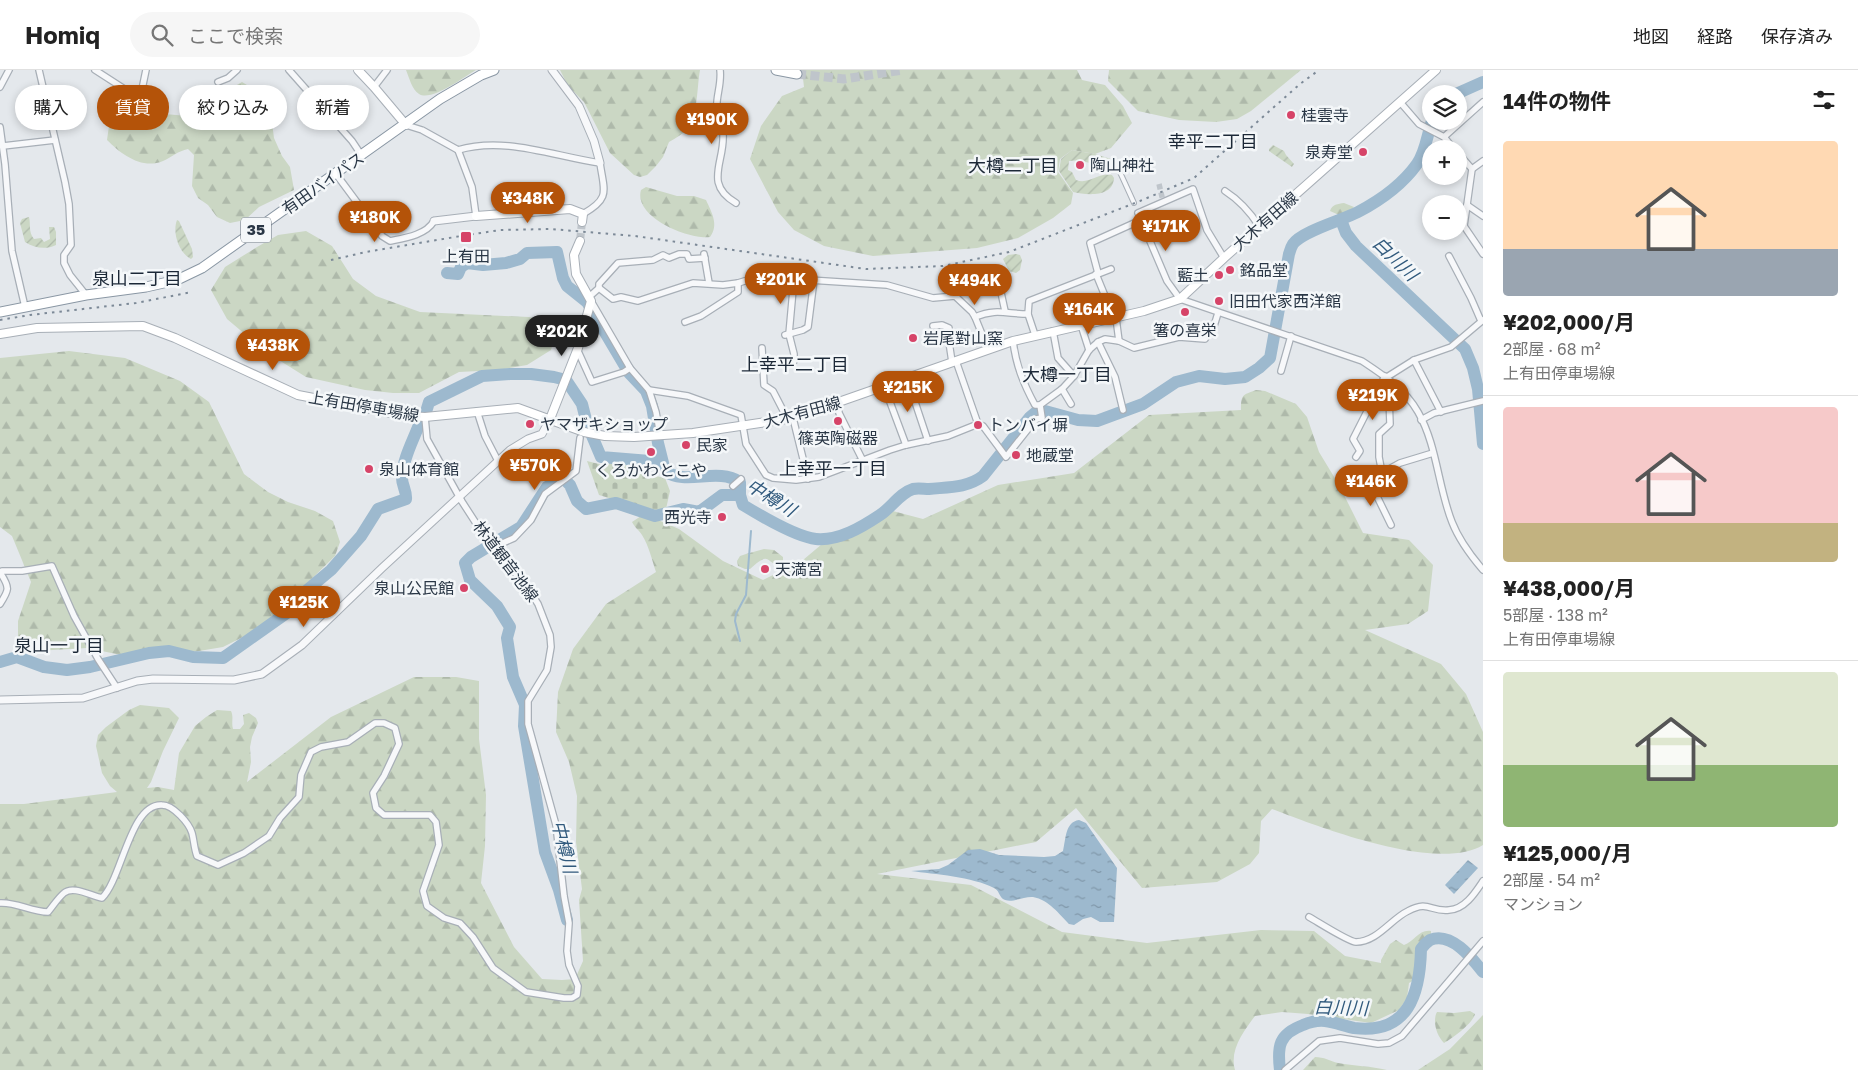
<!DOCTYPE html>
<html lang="ja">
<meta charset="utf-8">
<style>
:root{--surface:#fff;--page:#f6f6f6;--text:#222;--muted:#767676;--line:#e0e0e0;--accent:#b45309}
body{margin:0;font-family:"Golos Text","Noto Sans JP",sans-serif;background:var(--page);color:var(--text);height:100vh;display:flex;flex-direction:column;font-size:19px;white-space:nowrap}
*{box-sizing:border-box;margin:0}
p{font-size:16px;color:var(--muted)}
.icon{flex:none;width:28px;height:28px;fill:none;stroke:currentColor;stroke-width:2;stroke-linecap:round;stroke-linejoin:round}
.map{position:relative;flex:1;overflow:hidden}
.panel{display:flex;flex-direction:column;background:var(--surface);width:375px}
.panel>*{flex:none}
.guide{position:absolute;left:15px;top:15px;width:475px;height:45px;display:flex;gap:10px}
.controls{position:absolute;left:1422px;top:15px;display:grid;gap:10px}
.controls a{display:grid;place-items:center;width:45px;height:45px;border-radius:50%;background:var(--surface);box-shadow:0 2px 8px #0003;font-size:25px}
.price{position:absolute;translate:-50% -42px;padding:0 11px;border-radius:18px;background:var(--accent);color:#fff;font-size:16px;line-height:32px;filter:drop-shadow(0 1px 2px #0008)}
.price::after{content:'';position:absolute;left:50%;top:30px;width:15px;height:11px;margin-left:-8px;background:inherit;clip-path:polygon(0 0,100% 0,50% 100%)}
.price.selected{background:#222;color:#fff}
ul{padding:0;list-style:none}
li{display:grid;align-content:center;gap:10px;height:265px;padding:0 20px}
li+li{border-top:1px solid var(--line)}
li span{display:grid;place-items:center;height:155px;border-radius:5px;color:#555}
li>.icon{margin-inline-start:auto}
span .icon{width:90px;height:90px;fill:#fffc;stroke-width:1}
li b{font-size:21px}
h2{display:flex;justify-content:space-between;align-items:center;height:60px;padding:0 20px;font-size:21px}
.chip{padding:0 18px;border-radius:22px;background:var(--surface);box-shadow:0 2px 8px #0003;font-size:18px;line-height:45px}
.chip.selected{background:var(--accent);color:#fff}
header{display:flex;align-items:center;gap:30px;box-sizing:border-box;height:70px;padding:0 25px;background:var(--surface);border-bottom:1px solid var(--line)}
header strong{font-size:24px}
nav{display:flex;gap:28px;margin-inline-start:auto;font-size:18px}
.search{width:350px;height:45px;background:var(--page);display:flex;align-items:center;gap:12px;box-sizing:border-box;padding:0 18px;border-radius:28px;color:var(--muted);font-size:19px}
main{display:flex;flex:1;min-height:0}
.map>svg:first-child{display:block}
</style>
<header>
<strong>Homiq</strong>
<div class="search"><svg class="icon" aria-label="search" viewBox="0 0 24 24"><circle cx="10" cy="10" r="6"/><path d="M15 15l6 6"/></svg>ここで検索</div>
<nav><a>地図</a><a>経路</a><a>保存済み</a></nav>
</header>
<main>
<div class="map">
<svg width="1483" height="1000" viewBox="0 0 1483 1000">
<defs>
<pattern id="forest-firs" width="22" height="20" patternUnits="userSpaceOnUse" patternTransform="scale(1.25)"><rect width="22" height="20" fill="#cbd7c4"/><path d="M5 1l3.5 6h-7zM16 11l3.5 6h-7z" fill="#aeb9aa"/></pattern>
<pattern id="cemetery-stones" width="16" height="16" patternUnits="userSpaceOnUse" patternTransform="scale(1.25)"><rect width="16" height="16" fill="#cbd7c4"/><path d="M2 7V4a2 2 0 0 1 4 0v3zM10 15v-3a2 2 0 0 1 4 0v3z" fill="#aeb9aa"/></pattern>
<pattern id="garden-furrows" width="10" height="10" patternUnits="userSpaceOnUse" patternTransform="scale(1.25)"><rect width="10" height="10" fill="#cbd7c4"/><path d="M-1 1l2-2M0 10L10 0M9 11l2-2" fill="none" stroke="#aeb9aa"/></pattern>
<pattern id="water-ripples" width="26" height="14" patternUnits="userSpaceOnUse" patternTransform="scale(1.25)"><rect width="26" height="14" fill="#9db9ce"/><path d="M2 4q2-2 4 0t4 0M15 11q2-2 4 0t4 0" fill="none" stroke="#8097a9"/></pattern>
</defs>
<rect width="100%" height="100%" fill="#e4e8ec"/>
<g fill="url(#forest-firs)">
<path d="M406,0H476C464,7 431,32 419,24C412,20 409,7 406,0Z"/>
<path d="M560,0H700C697,16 698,44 688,58C683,64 676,68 669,72L663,87L656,96L647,105L640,107L634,105L610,83L584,32L568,16Z"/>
<path d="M802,0H1077L1082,10L1105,15L1123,36L1132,53L1111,78L1095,84L1072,80L1060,89L1058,102L1073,123L1071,134L1053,148L1018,168L977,178L873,186L824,176L794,160L778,142L750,89L761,56L782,26L804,17Z"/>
<path d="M1109,0H1301L1251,41L1237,49L1216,52L1179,50L1138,41L1108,11Z"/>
<path d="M242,12L257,21L271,45L274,68L282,86L290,97L294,120L259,137L245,150L230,153L217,147L208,135L198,128L192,116L194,85L188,79C178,81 172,87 163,91C142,100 121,84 107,70L109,56L120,47L153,43L199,47L214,37L230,19Z"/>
<path d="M646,117L677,126H694L706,130C712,143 719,155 710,167C689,170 633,147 641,120Z"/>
<path d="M1344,133L1354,137L1352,139L1339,145L1330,141C1332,134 1338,134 1344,133Z"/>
<path d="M306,161L332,176L353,209L376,226L420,242L529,247L548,251L556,262L551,280L527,295L498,300L459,302L419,323H393L365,320L306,307L266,282L227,249L211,220L225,197L257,177L278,165Z"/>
<path d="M69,281L125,288L180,311L209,332L244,404L268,422L288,432L315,441L333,451L340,472L335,486L287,533L267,555L223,577L181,584L131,587L87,578L36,581L18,575V551L31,512L12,466L0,457V288Z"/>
<path d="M1256,320L1265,321L1296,334L1307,347L1319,382L1339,415L1363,463L1409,470L1433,495L1428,541L1408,554L1365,560L1441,594L1466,624L1483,662V775C1438,803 1319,757 1272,739L1261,751L1259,783L1250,794L1217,812L1142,818L1076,738L1036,772L877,804L971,815L1062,862L1147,873L1261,860L1314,861L1345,886L1381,893V890L1390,874L1396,870L1404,875C1414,872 1419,859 1431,861V866C1406,877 1429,904 1409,913L1407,928L1399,940L1371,953L1308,944L1282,942L1255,946C1244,961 1229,980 1235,1000H0V734H24L117,722L110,716L102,703L96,676L98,665L106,657L129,640L140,635L169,638L179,648L163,681L151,712L147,718L158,717L174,720L179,683L195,656L206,647L217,640L231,641C234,647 231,652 233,659H240L244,654L243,645L249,643L256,648L258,653L252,667L250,677L251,692L247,712L331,647L414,607H456L479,611V669L486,725L485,776L481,813L514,877L542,909L562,910L575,909L583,891L579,830L582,819L576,772L577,726L569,692L556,662L558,622L573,579L606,534L656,502C652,490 649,476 642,465C639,460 635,458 632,452L644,444L679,459L723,491L763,510L803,490L834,464L889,440L923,449L998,415L1074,403L1149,345L1241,340C1241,325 1242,325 1256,320Z"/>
<path d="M764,479L774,480L783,487V492L781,496C764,493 771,480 750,499H745L738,496L737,491L740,486L746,484Z"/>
<path d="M1470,941L1475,944C1473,953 1453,968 1444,973C1437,966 1433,954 1436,944L1437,942L1454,943Z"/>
<path d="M1483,945V1000H1418L1450,979Z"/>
<path d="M1315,987C1324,987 1330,991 1338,993C1354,996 1371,996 1387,1000H1303Z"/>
</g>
<path fill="url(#cemetery-stones)" d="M587,391L607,396L609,392L644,397L643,403L665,408L670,421L666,439L655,442L599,425Z"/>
<g fill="url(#garden-furrows)">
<path d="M1273,75L1284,81L1286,85L1294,94L1292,97L1269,81V79Z"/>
<path d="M1072,80L1095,84L1111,89L1113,96L1112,100C1096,98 1087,88 1069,91L1068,100L1072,102L1076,110C1089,115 1099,102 1112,105L1114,108C1113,128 1086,125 1073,122L1059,101L1061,89Z"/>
<path d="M29,147C31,154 28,162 34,169L41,168L44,172L50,169L49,157H54L56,162V175C46,180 34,178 25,172L20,153L22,149Z"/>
<path d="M177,150L179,151L192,179L193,187L191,189C179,183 172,163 177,150Z"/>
<path d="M1016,184L1020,185L1022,190L1020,200L1016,203L1009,201L1003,189L1008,185Z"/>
</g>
<g fill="url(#water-ripples)">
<path d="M1079,750L1086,753L1117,798L1114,852H1100L1091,847L1083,849L1074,855L1069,854C1059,844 1049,830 1033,827C1024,826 1011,834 1003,829C999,826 999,820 994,818C973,807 934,804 911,801L939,799L948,795L968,780L980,779L999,785L1044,787L1055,786L1063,781C1066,769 1065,752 1079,750Z"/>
<path d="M1468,790L1478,798L1454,824L1445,815Z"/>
</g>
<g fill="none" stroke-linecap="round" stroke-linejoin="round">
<path stroke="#9db9ce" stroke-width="2" d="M740,571L735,551L736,544L746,525L751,461"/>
<g stroke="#9db9ce" stroke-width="12">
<path d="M1456,24L1483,12"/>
<path d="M1341,150L1346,163L1356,176L1465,279L1473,298L1478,319L1483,374"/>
<path d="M447,203L458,204L461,197L467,193L483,195L506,193L520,189L527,183L557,182L563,208L567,216L587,232L629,303L646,321L652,336L658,373L665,401C686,416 717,397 740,412V425L743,435C761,446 796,467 816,469C839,471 862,457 880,445C891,438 900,423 913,419C918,418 924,419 929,419C949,417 967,418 983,406L1030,347L1036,342L1045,341L1078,350L1097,351L1143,334L1176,312L1199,306L1225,309L1245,307L1259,298L1270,288L1289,184C1290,181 1291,177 1293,174C1302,161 1343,150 1358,142C1381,130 1402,115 1417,94C1426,81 1427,65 1432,51"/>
<path d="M426,342L429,332L482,306L510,304H531L554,307L566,310L582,334L587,354L601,387L662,392"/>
<path d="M0,592L17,587L44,597L67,600L90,597L149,583L169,581L193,587L223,588L288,542L300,526L331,500L361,466L378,439L406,429C407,421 401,414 402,406C403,388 414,369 420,352"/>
<path d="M567,850L559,820L545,782L524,656L525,635L513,607L507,568L510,557L497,536L470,510L465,493L471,487L521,457L547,417L563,408L570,415L577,431L586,439L616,433L655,446L683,439L699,442L722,425H740"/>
<path d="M1280,1000C1277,976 1279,964 1303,955C1310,952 1316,950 1325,951C1335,952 1344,956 1354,958C1409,965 1420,923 1421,879C1423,876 1427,872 1430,870C1451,861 1472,888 1483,902"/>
</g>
<path stroke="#bfc5cb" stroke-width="5.5" stroke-dasharray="5.5 3" stroke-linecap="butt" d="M1159,114L1163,131"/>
<path stroke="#bfc5cb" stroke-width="8" stroke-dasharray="8 4" stroke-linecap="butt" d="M580,171L582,152"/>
<path stroke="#bfc5cb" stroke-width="9" stroke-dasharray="9 4.5" stroke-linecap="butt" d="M797,4L844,9L903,0"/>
<defs>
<path id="pedestrian" d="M1119,100L1134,133"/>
<g id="minor">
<path d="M39,0L65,112L69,134L71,175L64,185V193L70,205L86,225"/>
<path d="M95,0L140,29L146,0"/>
<path d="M289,0L352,71L362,86"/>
<path d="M720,0C722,15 715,28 717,42C717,50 723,56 723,64C725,92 703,114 736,133"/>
<path d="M218,12L228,8L237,0"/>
<path d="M0,17L9,0"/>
<path d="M374,17L387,0"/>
<path d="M1400,32L1419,54L1444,67L1454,79"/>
<path d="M406,55L422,60L458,80C504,66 553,86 600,93C604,121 611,128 583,144"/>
<path d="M0,57L5,94L12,181L25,237"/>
<path d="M1444,67L1483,32"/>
<path d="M3,76L55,70"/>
<path d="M458,80L472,117L476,146"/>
<path d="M1459,84L1472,99L1464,156L1483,184"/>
<path d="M1472,99L1483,91"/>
<path d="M336,104L382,166L390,171C405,168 426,165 434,151"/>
<path d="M1225,121C1239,130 1250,142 1259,156"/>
<path d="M1467,135L1483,146"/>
<path d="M704,184L709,213"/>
<path d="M1449,186L1471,228L1481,251"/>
<path d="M1224,188L1207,160L1193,119L1138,143L1167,211L1180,229L1362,291C1383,305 1405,319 1418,342C1437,375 1438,417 1452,452C1459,470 1471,486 1483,500"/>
<path d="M1098,203L1090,173L1141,150"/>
<path d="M1096,204L1114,248"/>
<path d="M599,218V214L618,193L653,190L663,185L669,188L679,184H687L689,189L705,188"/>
<path d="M1000,218L1005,241"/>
<path d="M589,227L599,218L613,229L621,227L638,231L693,213L723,215L738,213L764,205L794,209L887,215L933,228L955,226L972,242L975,247"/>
<path d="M591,231L630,298L649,320L656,342L660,365"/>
<path d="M1116,248L1119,271"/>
<path d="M685,252L701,246L738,222V213"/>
<path d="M1081,255L1089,280"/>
<path d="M933,256L942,255L949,258V272L952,292"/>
<path d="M1053,261L1058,288L1074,306"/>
<path d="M785,265L803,260L808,257L814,210"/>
<path d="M1035,265L1028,244L1029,231L1111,199"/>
<path d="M1013,271C1016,295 1023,313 1035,335H1040L1062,319L1074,306L1089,280L1098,272L1105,269L1119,271L1134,278L1179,267L1205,269L1214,256L1218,243"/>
<path d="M1098,272L1115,307L1123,340"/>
<path d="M762,278L764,315L773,321L787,348"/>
<path d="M577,279L592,312L624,302L630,298"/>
<path d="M988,279L975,247C996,238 1007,244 1028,244"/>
<path d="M1414,290L1441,342"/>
<path d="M956,291L978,354"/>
<path d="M762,294L794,291V284L789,264L794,209"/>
<path d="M1281,301L1291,266"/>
<path d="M1387,307L1414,290L1451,277L1483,250"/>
<path d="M907,308L928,371"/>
<path d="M884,316L906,375"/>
<path d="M1062,319L1071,334"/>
<path d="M649,320L688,326L741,345L746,374L766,405L773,408L796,410L819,407L890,380L906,375L948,366L978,354L983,356L1006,387L1036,349L1042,348L1040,335"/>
<path d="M838,333L839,343L862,389"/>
<path d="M477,341L485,366L498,391"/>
<path d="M425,347L427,369L461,430"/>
<path d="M793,348L808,409"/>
<path d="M1421,350L1434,343L1483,331"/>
<path d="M1356,387L1360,381L1353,369L1385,306"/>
<path d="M1382,403L1379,387V364L1390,354L1389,327L1399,319"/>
<path d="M1370,412L1391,455"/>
<path d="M733,416L741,409"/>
<path d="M1358,421L1382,403L1400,393L1433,383"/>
<path d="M491,476L492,478L514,468L531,450L545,424L576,401L580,368"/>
<path d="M0,534C9,520 10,518 1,504L2,501H22L52,496L74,546L98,589L117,618"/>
<path d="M0,833C17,832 31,842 48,842C53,836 58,828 64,823C73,815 91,826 102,828C122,809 130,733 162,735C173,735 189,753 192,763C194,770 194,778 197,786L218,795L244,783L269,766L280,748L299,727L301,705L311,682L321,677L348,672L375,653H384L395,658L399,674L384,706L373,723L376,738L384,745H430L436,752L439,775L423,821L427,836L444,848L460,853L473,867L493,898L526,922L564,928H572L577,925L578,916L569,895L567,881L569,853L564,826L556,755L528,654V631L547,600L551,577L550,565L538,534L525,514L492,478L459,427"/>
<path d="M1309,847C1318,852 1349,872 1356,872C1377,872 1391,849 1408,841C1429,830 1430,842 1449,840C1465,839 1475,823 1483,811"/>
<path d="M1285,1000L1319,971L1340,968L1378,974L1389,973L1402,966L1483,871"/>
</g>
<g id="tertiary">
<path d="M552,0L579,36L594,71L600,93"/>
<path d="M434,151L476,146"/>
<path d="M0,630L83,628L137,611L153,609L234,610L262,604L302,575L382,498L510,380L528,369L542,364L550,349"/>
</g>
<g id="secondary">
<path d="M358,0L374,17L406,55"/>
<path d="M476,146L570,139L583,144L582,152"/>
<path d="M0,264L37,258L143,256L175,268L298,325L407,346L425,347L518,338L584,362L605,366L634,367L693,363L793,348L1013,271L1144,241L1180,229L1224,188L1436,0"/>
<path d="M550,349L578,278L591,231L576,204L574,185L580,171"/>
</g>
<g id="trunk">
<path d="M776,0L797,4"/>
<path d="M0,242L86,225L146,217L177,210L202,198L440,29L481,5L494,0"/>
</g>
</defs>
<use href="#pedestrian" stroke="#a8afb7" stroke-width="6"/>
<use href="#minor" stroke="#a8afb7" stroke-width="8"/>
<use href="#tertiary" stroke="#a8afb7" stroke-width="9"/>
<use href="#secondary" stroke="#a8afb7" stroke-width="10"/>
<use href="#trunk" stroke="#8a97a4" stroke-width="11"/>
<use href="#pedestrian" stroke="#f7f8fa" stroke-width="4"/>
<use href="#minor" stroke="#f7f8fa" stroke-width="5.5"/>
<use href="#tertiary" stroke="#f7f8fa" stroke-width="7"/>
<use href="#secondary" stroke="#fff" stroke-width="8"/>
<use href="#trunk" stroke="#fff" stroke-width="9"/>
<g stroke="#7c8997" stroke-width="2" stroke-dasharray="2.5 5" stroke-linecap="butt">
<path d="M331,190L366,182L461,166L500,160L551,159L635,166L866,199L943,196L1009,182L1140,131L1194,108L1300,14L1319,0"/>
<path d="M0,250L30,245L136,233L192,222"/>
</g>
</g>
<g fill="#d64468" stroke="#f4f7f9" stroke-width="2">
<circle cx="1291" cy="45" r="5"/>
<circle cx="1363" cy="82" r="5"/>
<circle cx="1080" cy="95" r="5"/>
<rect x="460" y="161" width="12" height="12" rx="2.5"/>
<circle cx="1230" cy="200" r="5"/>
<circle cx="1219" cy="205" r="5"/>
<circle cx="1219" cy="231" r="5"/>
<circle cx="1185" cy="242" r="5"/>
<circle cx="913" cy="268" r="5"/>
<circle cx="838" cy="351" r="5"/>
<circle cx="530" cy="354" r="5"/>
<circle cx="978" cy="355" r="5"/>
<circle cx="686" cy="375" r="5"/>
<circle cx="651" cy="382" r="5"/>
<circle cx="1016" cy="385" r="5"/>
<circle cx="369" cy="399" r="5"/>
<circle cx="722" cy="447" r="5"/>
<circle cx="765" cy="499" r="5"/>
<circle cx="464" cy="518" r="5"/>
</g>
<g text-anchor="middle" stroke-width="5" stroke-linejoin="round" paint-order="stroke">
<rect fill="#f4f7f9" stroke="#67717c" stroke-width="1" x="241" y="147.5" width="30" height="25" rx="4"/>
<g font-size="15" font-weight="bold" fill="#2a3746">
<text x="256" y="165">35</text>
</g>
<g font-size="16" fill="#2a3746" stroke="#f4f7f9" text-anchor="start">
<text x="1301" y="51">桂雲寺</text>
<text x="1353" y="88" text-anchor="end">泉寿堂</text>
<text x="1090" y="101">陶山神社</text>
<text x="466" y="192" text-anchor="middle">上有田</text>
<text x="1240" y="206">銘品堂</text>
<text x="1209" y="211" text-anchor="end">藍土</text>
<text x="1229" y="237">旧田代家西洋館</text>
<text x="1185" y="266" text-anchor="middle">箸の喜栄</text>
<text x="923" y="274">岩尾對山窯</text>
<text x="540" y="360">ヤマザキショップ</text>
<text x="988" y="361">トンバイ塀</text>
<text x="838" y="374" text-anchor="middle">篠英陶磁器</text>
<text x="696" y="381">民家</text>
<text x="1026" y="391">地蔵堂</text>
<text x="379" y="405">泉山体育館</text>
<text x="651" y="406" text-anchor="middle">くろかわとこや</text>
<text x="712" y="453" text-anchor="end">西光寺</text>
<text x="775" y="505">天満宮</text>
<text x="454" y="524" text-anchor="end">泉山公民館</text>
</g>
<g font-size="16" fill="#2a3746" stroke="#f4f7f9">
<text transform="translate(323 113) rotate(-35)" y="6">有田バイパス</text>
<text transform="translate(1265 151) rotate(-41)" y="6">大木有田線</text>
<text transform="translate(364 336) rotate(10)" y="6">上有田停車場線</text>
<text transform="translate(802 342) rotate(-15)" y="6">大木有田線</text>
<text transform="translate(506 491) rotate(53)" y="6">林道観音池線</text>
</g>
<g font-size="18" fill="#1c2837" stroke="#f4f7f9">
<text x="1213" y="78">幸平二丁目</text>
<text x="1013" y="102">大樽二丁目</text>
<text x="137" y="215">泉山二丁目</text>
<text x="795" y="301">上幸平二丁目</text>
<text x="1067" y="311">大樽一丁目</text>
<text x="833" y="405">上幸平一丁目</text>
<text x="59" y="582">泉山一丁目</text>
</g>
<g font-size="18" font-style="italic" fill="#315a7d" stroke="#f4f7f9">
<text transform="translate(1395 189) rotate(44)" y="6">白川川</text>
<text transform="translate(771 428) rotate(32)" y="6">中樽川</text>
<text transform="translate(564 777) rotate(76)" y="6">中樽川</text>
<text transform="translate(1341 938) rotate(2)" y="6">白川川</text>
</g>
</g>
</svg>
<div class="controls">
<a><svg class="icon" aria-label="layers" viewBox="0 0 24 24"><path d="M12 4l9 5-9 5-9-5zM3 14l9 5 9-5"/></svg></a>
<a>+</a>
<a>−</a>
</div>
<b class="price" style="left:712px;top:75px">¥190K</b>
<b class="price" style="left:528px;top:154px">¥348K</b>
<b class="price" style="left:375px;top:173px">¥180K</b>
<b class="price" style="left:1166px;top:182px">¥171K</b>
<b class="price" style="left:781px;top:235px">¥201K</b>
<b class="price" style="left:975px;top:236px">¥494K</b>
<b class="price" style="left:1089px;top:265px">¥164K</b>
<b class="price selected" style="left:562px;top:287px">¥202K</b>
<b class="price" style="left:273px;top:301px">¥438K</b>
<b class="price" style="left:908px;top:343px">¥215K</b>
<b class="price" style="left:1373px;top:351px">¥219K</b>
<b class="price" style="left:535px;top:421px">¥570K</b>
<b class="price" style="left:1371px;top:437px">¥146K</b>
<b class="price" style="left:304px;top:558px">¥125K</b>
<div class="guide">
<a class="chip">購入</a>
<a class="chip selected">賃貸</a>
<a class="chip">絞り込み</a>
<a class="chip">新着</a>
</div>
</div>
<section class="panel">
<h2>14件の物件<svg class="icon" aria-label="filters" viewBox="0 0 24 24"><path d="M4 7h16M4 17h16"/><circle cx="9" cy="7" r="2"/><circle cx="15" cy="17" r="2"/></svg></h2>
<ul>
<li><span style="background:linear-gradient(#ffd9b3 70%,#9aa5b1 0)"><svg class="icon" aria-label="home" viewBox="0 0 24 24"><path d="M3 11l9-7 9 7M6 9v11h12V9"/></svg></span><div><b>¥202,000/月</b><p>2部屋 · 68 m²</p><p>上有田停車場線</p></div></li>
<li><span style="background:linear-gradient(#f6c9c9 75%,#c2b280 0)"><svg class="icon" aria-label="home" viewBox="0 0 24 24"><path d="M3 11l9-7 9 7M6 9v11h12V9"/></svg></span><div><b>¥438,000/月</b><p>5部屋 · 138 m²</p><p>上有田停車場線</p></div></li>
<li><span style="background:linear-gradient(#dfe7d0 60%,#8fb573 0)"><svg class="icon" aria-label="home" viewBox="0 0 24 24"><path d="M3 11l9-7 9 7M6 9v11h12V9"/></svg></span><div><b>¥125,000/月</b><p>2部屋 · 54 m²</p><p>マンション</p></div></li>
</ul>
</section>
</main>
